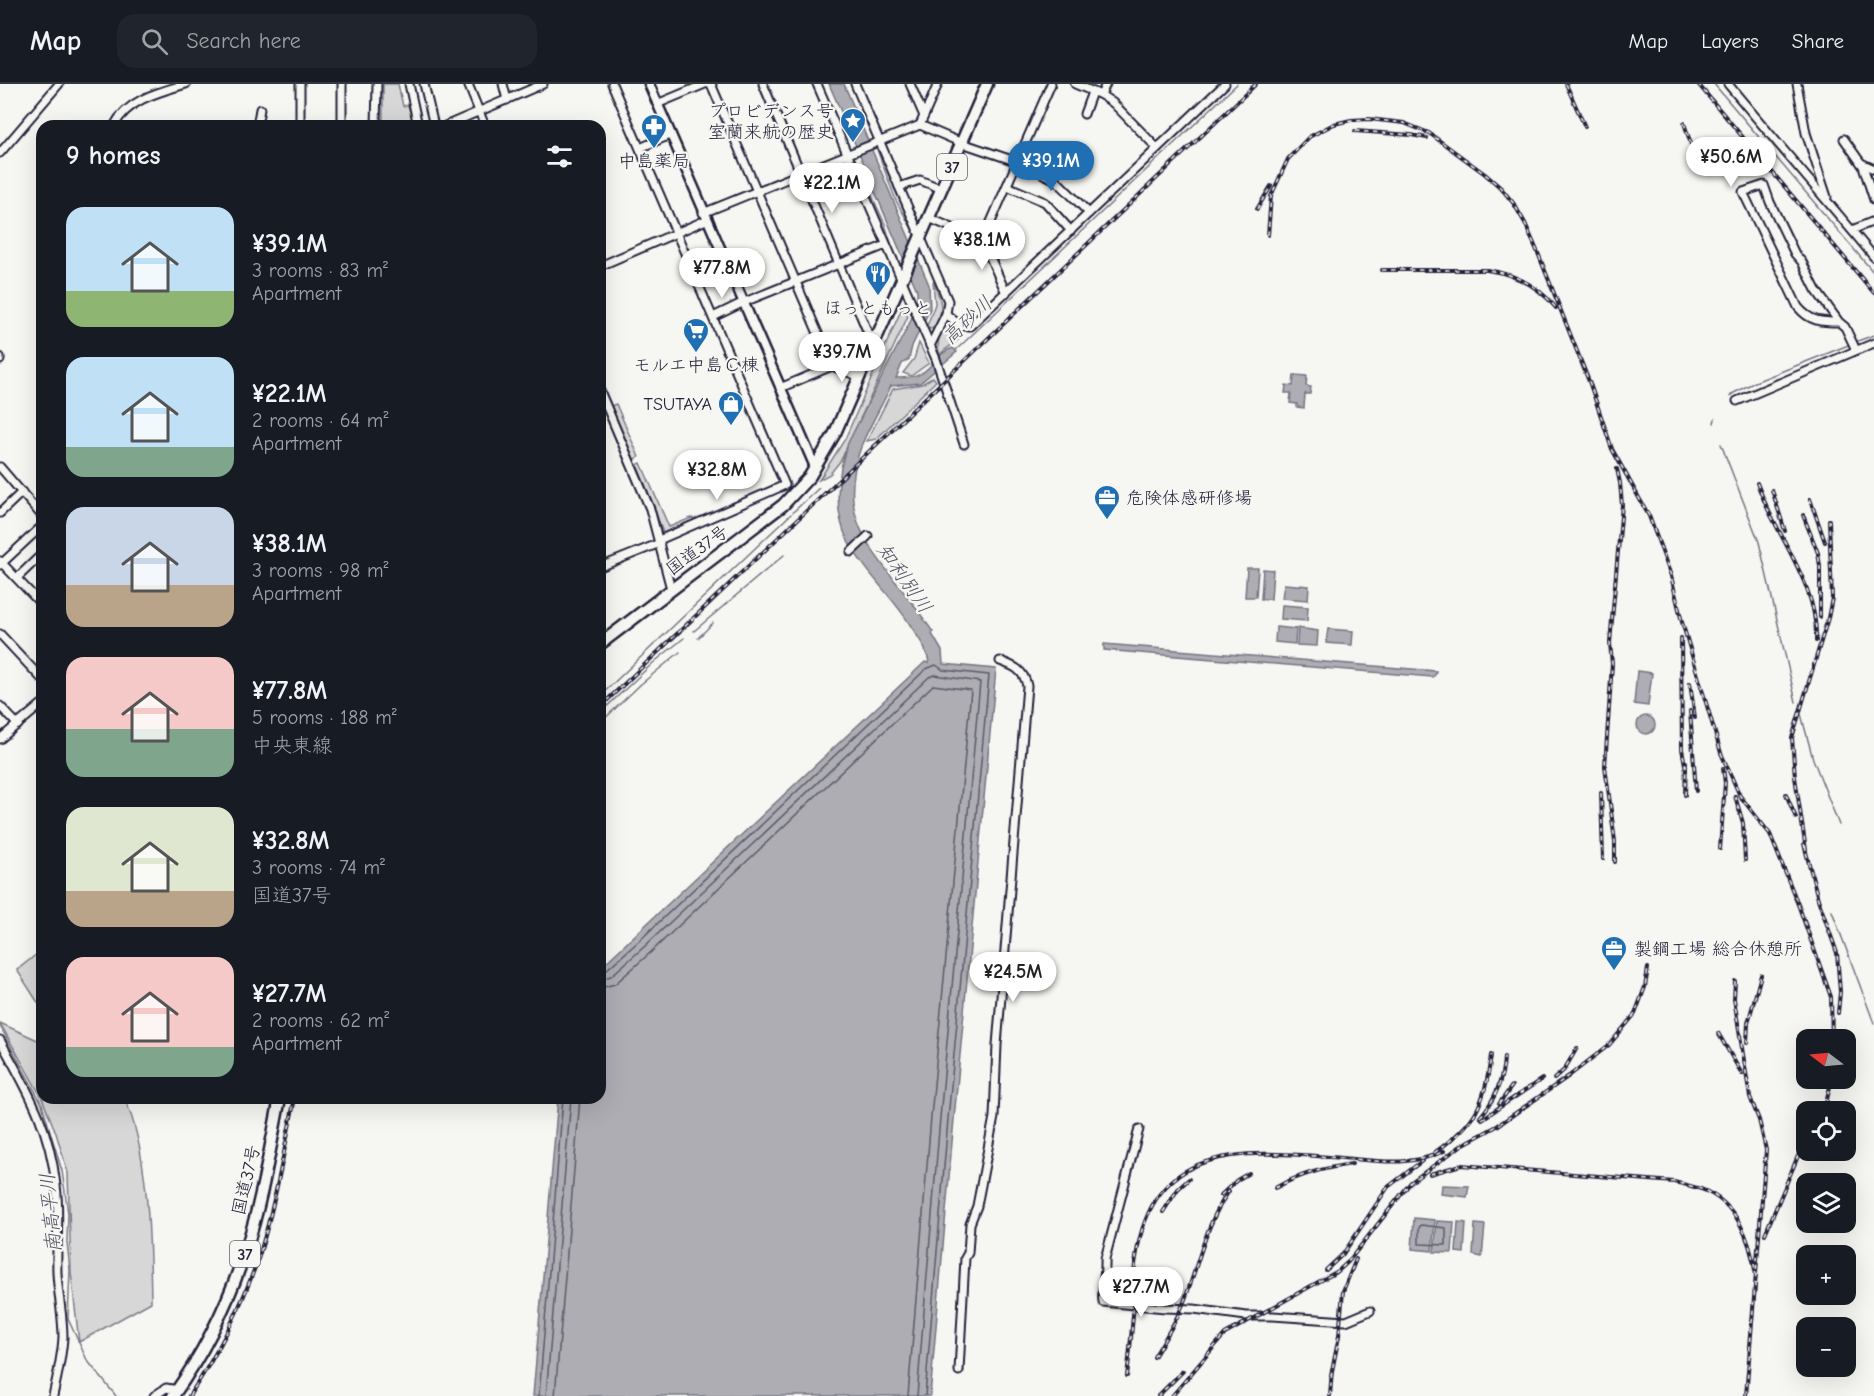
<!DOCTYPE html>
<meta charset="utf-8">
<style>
:root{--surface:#171b24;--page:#20242c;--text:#f1f3f6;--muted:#9ea1a6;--line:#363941;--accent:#1f6fb2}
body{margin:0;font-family:"Comic Neue","Klee One",sans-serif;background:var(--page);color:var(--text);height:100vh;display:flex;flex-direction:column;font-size:22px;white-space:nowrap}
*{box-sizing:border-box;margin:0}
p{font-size:20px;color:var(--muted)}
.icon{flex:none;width:33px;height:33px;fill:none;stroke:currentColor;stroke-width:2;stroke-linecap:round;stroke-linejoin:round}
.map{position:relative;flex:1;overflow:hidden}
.side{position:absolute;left:36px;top:36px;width:570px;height:984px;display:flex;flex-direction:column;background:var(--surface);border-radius:18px;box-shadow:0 6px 24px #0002}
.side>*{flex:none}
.needle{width:39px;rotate:286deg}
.buttons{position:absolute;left:1796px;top:945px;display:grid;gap:12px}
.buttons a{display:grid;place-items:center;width:60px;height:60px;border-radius:12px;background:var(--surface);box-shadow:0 6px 24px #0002;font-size:30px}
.price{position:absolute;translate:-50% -51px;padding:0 14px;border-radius:21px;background:#fff;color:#222;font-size:20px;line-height:39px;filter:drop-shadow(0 2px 3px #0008)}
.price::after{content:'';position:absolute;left:50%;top:36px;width:18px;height:14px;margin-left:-9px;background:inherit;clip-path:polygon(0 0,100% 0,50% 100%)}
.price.selected{background:var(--accent);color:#fff}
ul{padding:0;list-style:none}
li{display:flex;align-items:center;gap:18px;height:150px;padding:0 30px}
li span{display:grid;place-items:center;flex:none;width:168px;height:120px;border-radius:18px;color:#555}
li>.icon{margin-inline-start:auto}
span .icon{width:72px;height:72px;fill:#fffc;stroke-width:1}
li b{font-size:26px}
h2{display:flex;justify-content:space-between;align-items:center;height:72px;padding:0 30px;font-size:26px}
header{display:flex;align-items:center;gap:36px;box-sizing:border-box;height:84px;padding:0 30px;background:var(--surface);border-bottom:2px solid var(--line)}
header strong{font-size:28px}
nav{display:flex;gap:33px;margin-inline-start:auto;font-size:21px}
.search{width:420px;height:54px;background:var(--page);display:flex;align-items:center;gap:15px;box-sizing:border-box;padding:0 21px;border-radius:18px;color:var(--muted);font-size:22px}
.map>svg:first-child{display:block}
</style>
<header>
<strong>Map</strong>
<div class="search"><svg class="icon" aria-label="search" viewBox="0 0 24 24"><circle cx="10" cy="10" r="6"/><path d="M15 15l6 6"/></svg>Search here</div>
<nav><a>Map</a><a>Layers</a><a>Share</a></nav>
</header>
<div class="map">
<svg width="1874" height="1312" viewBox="0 0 1874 1312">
<rect width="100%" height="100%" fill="#f6f6f2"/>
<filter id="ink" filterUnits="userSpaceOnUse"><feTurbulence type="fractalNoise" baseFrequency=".0167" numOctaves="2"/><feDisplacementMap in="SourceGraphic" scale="12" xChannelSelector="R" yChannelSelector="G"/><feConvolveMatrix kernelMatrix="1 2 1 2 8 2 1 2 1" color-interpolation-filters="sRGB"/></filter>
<g filter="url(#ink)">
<g fill="#d7d7d7" stroke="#7c7c89" stroke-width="1.5">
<path d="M383,0H398L403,22L408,21L414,42H381V36H383Z"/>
<path d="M876,63L879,64L913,143L912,145L896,117Z"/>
<path d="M853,73L855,75L885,140L897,178Z"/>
<path d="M933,197C941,218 945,222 935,244L930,245L927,242L935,220Z"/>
<path d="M902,224L908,232L841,376L830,390L819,396L845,355Z"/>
<path d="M946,242L952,243L959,255C953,262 946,263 940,271C936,261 939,249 946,242Z"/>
<path d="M919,259L929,279L911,292L903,289L914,275Z"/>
<path d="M933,293L936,297L876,355L867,357L893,305L922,300Z"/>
<path d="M616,320L639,373L634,375L611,322Z"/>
<path d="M641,379L669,443L691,434L696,435L663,449L653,420L637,381Z"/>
<path d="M42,866V925L17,886Z"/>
<path d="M0,939L42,958V1014Z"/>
<path d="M42,1014H124C149,1064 150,1161 151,1218L79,1258L71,1188L68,1089L56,1049Z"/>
</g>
<g fill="#adadb3" stroke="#757583" stroke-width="1.5">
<path d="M829,0H844L929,201L930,225L912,262L909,275L902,280L896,294C904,294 915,294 922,289C933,282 940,267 953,264L957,268L920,299L891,302C882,321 870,341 862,360C837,427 864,457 903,507C914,520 923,534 933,548L932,550L942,567L943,580L996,585L954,1035L930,1312H533L558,1014H600V884L925,578L929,579C927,564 917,552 909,539C891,511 864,487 848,457C833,427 837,389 848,359L910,238L917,219V206L913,197L876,110L869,101L870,94Z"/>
<path d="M1294,291L1307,292L1306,302L1311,303L1310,310H1305L1304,324L1297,323V320L1290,319L1291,309H1285L1286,301L1293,302Z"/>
<path d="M1247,484H1258L1256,513H1245Z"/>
<path d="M1263,485L1273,486L1271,515H1261Z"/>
<path d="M1284,500L1309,502L1308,516L1282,514Z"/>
<path d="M1282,521L1308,523L1307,537L1281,535Z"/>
<path d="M1276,543L1296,545L1295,560L1275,558Z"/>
<path d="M1298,544L1318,547L1317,562L1297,561Z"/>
<path d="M1328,545L1353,547L1352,561L1326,559Z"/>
<path d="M1104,560L1436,587L1435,591L1432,593L1104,566Z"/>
<path d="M1637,587L1652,589L1648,622L1634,620Z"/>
<circle cx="1646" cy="641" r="9"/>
<path d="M1442,1101L1469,1102L1467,1113L1441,1110Z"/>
<path d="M1414,1134L1435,1136L1432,1167L1412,1165Z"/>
<path d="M1437,1137L1454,1138L1452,1169L1434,1168Z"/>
<path d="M1458,1138L1466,1139L1464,1169L1456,1168Z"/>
<path d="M1475,1140L1485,1141L1482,1173L1473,1171Z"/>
</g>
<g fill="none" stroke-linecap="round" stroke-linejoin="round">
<g stroke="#5a5a6b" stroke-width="1.5">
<path d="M600,888L606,886L639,857L926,585L936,581L943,586L989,591L948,1035L925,1312"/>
<path d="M600,895L611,892L644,863L929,593L935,591L980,598L940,1034L917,1312"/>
<path d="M600,904L615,900L650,869L933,601L971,606L931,1033L908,1312"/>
<path d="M1421,1141L1446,1144V1161L1419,1160V1144Z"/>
<path d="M539,1312L563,1014"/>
<path d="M546,1312L571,1014"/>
<path d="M555,1312L580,1014"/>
</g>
<g stroke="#757583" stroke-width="1.5">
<path d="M1714,0L1874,189"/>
<path d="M1855,258L1874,251"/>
<path d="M956,266L1237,0"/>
<path d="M1730,313L1732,310L1755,298L1851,260"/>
<path d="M1714,339L1715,335"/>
<path d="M1721,360L1759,458L1796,618"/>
<path d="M793,428L819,404"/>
<path d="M694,547L784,471"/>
<path d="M698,554L713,539"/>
<path d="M600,612L791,430"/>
<path d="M600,629L653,579L684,554"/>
<path d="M1801,630L1813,675L1839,741"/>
<path d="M600,639L641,600L680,568"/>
<path d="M1832,827L1874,939"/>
<path d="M0,942L42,1020L62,1087L68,1129L67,1158L70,1186L68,1235L87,1276L116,1312"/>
</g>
<defs>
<g id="minor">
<path d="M409,0L418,42"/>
<path d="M424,0L434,42"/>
<path d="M468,0L485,42"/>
<path d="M503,0L507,16"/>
<path d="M612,0L785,401L659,456"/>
<path d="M711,0L832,282"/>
<path d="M763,0L868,249L877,253"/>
<path d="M817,0L936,275L964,360"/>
<path d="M855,0L948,217L946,230L930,262"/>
<path d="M910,0L924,32"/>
<path d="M1075,0L1101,11L1113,19L1157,64"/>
<path d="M1728,0C1776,58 1826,115 1874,173"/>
<path d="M1797,0L1806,49L1827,113"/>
<path d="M1101,11L1106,0"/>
<path d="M657,20L705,0"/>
<path d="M1084,30L1092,8"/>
<path d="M920,41L938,0"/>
<path d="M114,42C128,15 159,8 186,0"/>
<path d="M257,42L260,25"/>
<path d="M300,42V0"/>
<path d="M342,42V0"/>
<path d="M376,42L377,0"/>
<path d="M445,42L543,0"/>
<path d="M1844,55L1863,82L1874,116"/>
<path d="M640,64L670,51"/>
<path d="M0,69L59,0"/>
<path d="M1861,79L1874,85"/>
<path d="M1007,102L1045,118L1071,147"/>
<path d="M899,103L920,96L942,105"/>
<path d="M703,129L920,41L962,59L1018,78L1056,96L1089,129"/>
<path d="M929,134L978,155L984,154L1051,0"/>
<path d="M1852,146L1874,137"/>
<path d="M982,155L1006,209"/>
<path d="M600,182L706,136"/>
<path d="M946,230L961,242H970L1225,0"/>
<path d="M713,233L742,219L886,161"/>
<path d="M1839,238L1816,206L1802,178L1795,170L1770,118L1764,101L1743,108L1798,223C1810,238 1822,238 1839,238L1845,243L1856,266"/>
<path d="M0,273V276"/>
<path d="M780,304L832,282L860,293"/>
<path d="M600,307L650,425L671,505"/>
<path d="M1737,317L1874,259"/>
<path d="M0,383L42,432"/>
<path d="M0,429L22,408"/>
<path d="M851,468L868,452"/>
<path d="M0,477L42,521"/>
<path d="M0,481L42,442"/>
<path d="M600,483L660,459"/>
<path d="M17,494L42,470"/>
<path d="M0,550L42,595"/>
<path d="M0,622L18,641"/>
<path d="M0,655L42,620"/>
<path d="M0,956C28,1007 49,1041 56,1101C60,1130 56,1160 57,1189C58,1210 63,1231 63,1253C62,1273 57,1293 53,1312"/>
<path d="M1139,1045L1105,1175C1106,1190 1101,1204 1103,1218L1165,1224L1194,1225L1246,1232H1273L1346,1237L1370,1227"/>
<path d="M959,1287L965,1174L968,1169L970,1140L977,1122L994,1033L997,961L1027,602C1024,586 1014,582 1000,577"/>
<path d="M154,1312L166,1304L178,1306"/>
</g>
<path id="major" d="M649,0L815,383"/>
<g id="highway">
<path d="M600,560L783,421L810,392L835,349L987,0"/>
<path d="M173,1312C205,1267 229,1218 246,1165C262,1116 270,1064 280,1014"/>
</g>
</defs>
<use href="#minor" stroke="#22223b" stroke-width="11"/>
<use href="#major" stroke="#22223b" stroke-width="13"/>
<use href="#highway" stroke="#22223b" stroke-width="15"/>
<use href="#minor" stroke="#f6f6f2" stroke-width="7"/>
<use href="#major" stroke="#f6f6f2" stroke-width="8"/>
<use href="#highway" stroke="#f6f6f2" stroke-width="10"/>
<defs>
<g id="rail">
<path d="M1566,0L1585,43"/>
<path d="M1698,0L1874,209"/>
<path d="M1684,39L1698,82"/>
<path d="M1355,47L1411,51L1427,54"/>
<path d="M1257,125L1271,102"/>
<path d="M1268,151L1271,112L1288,75L1309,53L1334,40L1351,36L1369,35L1404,39L1429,49L1485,90L1501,104L1514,120L1525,139L1538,169L1590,300L1612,365L1649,432L1671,492L1682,538L1721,669L1740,712L1770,750L1799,823L1831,913L1832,956"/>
<path d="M1382,186H1487C1515,190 1538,201 1556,224"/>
<path d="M1757,399C1762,412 1767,425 1774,437C1793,475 1818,513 1816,557"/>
<path d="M1772,406L1785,447"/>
<path d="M1810,415L1825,458"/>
<path d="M1803,431L1818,469L1820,482V533"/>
<path d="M1681,554L1682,665L1686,686"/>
<path d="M1690,599L1695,634"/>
<path d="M600,623L1256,0"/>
<path d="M1690,627L1696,707"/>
<path d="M1601,709L1603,775"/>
<path d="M1786,710L1796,734"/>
<path d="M1685,711L1686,678"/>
<path d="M1735,712L1743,739L1745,776"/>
<path d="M1804,760L1818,815L1837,869L1840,908L1838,929"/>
<path d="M1720,765L1725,699L1723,684"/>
<path d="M1806,766L1795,693L1792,654L1828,534L1832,514L1829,436"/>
<path d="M1615,778V757L1605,682L1612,580L1610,559L1622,421L1620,399L1617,385"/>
<path d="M1735,897L1734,915L1750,1013L1759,1036L1766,1066L1746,1312"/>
<path d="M1718,949L1742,990"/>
<path d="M1747,959L1748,939L1761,891"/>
<path d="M1554,995L1564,986L1577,964"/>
<path d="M1499,1020L1512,1002"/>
<path d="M1824,1028L1832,994"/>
<path d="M1480,1033C1496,1015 1503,996 1504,973"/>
<path d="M1482,1035L1542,995"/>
<path d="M1434,1069C1476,1039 1485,1021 1491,971"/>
<path d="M1430,1090L1461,1081L1674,1098C1682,1100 1692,1102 1701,1105C1738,1119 1750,1156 1756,1191"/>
<path d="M1275,1104C1300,1090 1324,1084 1352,1080"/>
<path d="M1221,1111L1237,1096L1249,1089"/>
<path d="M1163,1128L1178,1105L1189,1095"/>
<path d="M1765,1150L1798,1072L1806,1060"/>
<path d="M1326,1186L1343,1170L1388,1103L1422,1077"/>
<path d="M1154,1273C1165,1254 1178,1235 1185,1215C1199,1178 1206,1139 1229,1107"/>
<path d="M1127,1292C1130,1268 1132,1244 1134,1219C1134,1204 1133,1189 1136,1174C1153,1054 1249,1067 1342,1074C1378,1077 1411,1083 1444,1067"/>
<path d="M1331,1292L1339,1252L1343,1207L1356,1175"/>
<path d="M189,1312C219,1268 242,1222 259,1172C275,1121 284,1066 295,1014"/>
<path d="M1158,1312L1183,1287"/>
<path d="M1172,1312L1225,1250L1338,1187L1348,1178L1411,1098L1462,1061L1497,1042L1569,992L1609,961L1635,930L1645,903L1648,884"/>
<path d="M1330,1312L1332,1285"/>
</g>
</defs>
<use href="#rail" stroke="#22223b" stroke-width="4"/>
<use href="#rail" stroke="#f6f6f2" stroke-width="1.5" stroke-dasharray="4.5" stroke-linecap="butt"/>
</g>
</g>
<defs>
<symbol id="sight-pin" viewBox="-11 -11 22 30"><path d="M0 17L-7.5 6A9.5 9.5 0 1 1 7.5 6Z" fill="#1f6fb2" stroke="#f6f6f2"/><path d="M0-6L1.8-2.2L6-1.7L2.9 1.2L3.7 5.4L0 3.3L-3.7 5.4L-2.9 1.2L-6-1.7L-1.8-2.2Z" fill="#fff"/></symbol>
<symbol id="pharmacy-pin" viewBox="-11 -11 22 30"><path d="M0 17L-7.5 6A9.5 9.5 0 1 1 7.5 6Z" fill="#1f6fb2" stroke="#f6f6f2"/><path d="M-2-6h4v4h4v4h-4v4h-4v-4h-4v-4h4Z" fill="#fff"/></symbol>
<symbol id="restaurant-pin" viewBox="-11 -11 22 30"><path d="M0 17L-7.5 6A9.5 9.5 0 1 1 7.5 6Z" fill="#1f6fb2" stroke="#f6f6f2"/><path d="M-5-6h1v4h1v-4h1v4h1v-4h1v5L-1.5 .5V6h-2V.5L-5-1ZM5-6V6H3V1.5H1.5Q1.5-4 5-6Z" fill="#fff"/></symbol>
<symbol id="supermarket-pin" viewBox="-11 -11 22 30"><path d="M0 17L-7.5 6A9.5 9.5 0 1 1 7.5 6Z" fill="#1f6fb2" stroke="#f6f6f2"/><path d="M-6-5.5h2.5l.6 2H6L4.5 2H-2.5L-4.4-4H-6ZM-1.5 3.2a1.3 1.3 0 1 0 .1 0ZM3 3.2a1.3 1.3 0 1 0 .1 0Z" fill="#fff"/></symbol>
<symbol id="shop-pin" viewBox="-11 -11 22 30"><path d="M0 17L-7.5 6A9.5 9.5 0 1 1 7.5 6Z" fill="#1f6fb2" stroke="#f6f6f2"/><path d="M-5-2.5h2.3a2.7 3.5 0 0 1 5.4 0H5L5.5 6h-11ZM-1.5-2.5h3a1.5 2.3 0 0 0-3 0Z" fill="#fff"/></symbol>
<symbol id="office-pin" viewBox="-11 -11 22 30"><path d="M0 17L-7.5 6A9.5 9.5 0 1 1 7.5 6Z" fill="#1f6fb2" stroke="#f6f6f2"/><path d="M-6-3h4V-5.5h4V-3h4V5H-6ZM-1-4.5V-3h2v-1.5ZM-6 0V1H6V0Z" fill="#fff"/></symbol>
</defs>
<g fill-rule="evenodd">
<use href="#sight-pin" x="838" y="22" width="30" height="40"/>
<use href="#pharmacy-pin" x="639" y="28" width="30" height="40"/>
<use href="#restaurant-pin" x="863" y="175" width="30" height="40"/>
<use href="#supermarket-pin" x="681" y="232" width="30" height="40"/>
<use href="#shop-pin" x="716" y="305" width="30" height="40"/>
<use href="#office-pin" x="1092" y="399" width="30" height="40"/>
<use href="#office-pin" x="1599" y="850" width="30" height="40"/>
</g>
<g text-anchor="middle" stroke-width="4.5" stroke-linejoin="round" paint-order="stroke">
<g fill="#f6f6f2" stroke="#626272" stroke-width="1.5">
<rect x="937" y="70" width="30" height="26" rx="4.5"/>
<rect x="230" y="1157" width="30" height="26" rx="4.5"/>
</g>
<g font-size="16" font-weight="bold" fill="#22223b">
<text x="952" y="89">37</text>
<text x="245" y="1176">37</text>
</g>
<g font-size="18" fill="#22223b" stroke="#f6f6f2">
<text x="834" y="33" text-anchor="end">プロビデンス号<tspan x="834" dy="21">室蘭来航の歴史</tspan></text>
<text x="654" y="83">中島薬局</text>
<text x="878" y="230">ほっともっと</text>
<text x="696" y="287">モルエ中島Ｃ棟</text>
<text x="712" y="326" text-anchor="end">TSUTAYA</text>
<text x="1126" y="420" text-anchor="start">危険体感研修場</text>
<text x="1634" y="871" text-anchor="start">製鋼工場 総合休憩所</text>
</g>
<g font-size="18" fill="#22223b" stroke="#f6f6f2">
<text transform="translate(697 466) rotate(-36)" y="6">国道37号</text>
<text transform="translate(246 1096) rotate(-77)" y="6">国道37号</text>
</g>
<g font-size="20" font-style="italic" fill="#535365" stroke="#f6f6f2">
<text transform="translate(967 236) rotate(-43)" y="7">高砂川</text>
<text transform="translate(905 494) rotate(55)" y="7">知利別川</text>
<text transform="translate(50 1129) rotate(-95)" y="7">南高平川</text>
</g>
</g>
</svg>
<div class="buttons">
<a><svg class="needle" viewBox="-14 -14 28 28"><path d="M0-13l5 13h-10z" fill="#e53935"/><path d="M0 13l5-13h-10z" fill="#9ea1a6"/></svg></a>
<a><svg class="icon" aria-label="locate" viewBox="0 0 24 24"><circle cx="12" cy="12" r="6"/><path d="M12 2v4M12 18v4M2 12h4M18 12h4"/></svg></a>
<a><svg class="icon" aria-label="layers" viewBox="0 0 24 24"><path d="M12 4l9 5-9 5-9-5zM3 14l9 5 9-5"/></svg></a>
<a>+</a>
<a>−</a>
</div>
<b class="price" style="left:1731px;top:104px">¥50.6M</b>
<b class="price selected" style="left:1051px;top:108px">¥39.1M</b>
<b class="price" style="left:832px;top:130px">¥22.1M</b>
<b class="price" style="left:982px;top:187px">¥38.1M</b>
<b class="price" style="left:722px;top:215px">¥77.8M</b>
<b class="price" style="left:842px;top:299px">¥39.7M</b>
<b class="price" style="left:717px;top:417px">¥32.8M</b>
<b class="price" style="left:1013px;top:919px">¥24.5M</b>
<b class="price" style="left:1141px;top:1234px">¥27.7M</b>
<section class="side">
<h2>9 homes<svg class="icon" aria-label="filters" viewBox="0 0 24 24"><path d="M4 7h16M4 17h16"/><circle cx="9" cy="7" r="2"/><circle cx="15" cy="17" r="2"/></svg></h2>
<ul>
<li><span style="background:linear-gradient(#bfe0f5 70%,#8fb573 0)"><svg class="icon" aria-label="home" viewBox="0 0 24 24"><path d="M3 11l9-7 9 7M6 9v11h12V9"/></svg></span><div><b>¥39.1M</b><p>3 rooms · 83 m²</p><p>Apartment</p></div></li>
<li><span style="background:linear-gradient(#bfe0f5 75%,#7fa58c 0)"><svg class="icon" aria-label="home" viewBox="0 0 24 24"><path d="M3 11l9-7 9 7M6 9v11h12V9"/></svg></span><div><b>¥22.1M</b><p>2 rooms · 64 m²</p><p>Apartment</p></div></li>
<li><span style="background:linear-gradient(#c9d6e8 65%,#b9a48a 0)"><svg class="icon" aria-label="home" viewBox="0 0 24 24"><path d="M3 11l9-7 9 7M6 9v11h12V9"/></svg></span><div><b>¥38.1M</b><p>3 rooms · 98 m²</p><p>Apartment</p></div></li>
<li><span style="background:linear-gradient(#f6c9c9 60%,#7fa58c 0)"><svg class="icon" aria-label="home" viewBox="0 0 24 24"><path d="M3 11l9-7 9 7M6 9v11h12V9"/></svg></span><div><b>¥77.8M</b><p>5 rooms · 188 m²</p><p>中央東線</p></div></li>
<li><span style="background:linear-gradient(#dfe7d0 70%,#b9a48a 0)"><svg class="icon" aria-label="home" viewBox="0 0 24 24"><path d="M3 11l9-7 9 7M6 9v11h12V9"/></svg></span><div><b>¥32.8M</b><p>3 rooms · 74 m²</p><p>国道37号</p></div></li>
<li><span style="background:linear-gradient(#f6c9c9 75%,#7fa58c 0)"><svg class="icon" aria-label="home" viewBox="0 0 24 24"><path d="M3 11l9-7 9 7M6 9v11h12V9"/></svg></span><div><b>¥27.7M</b><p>2 rooms · 62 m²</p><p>Apartment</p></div></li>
</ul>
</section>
</div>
